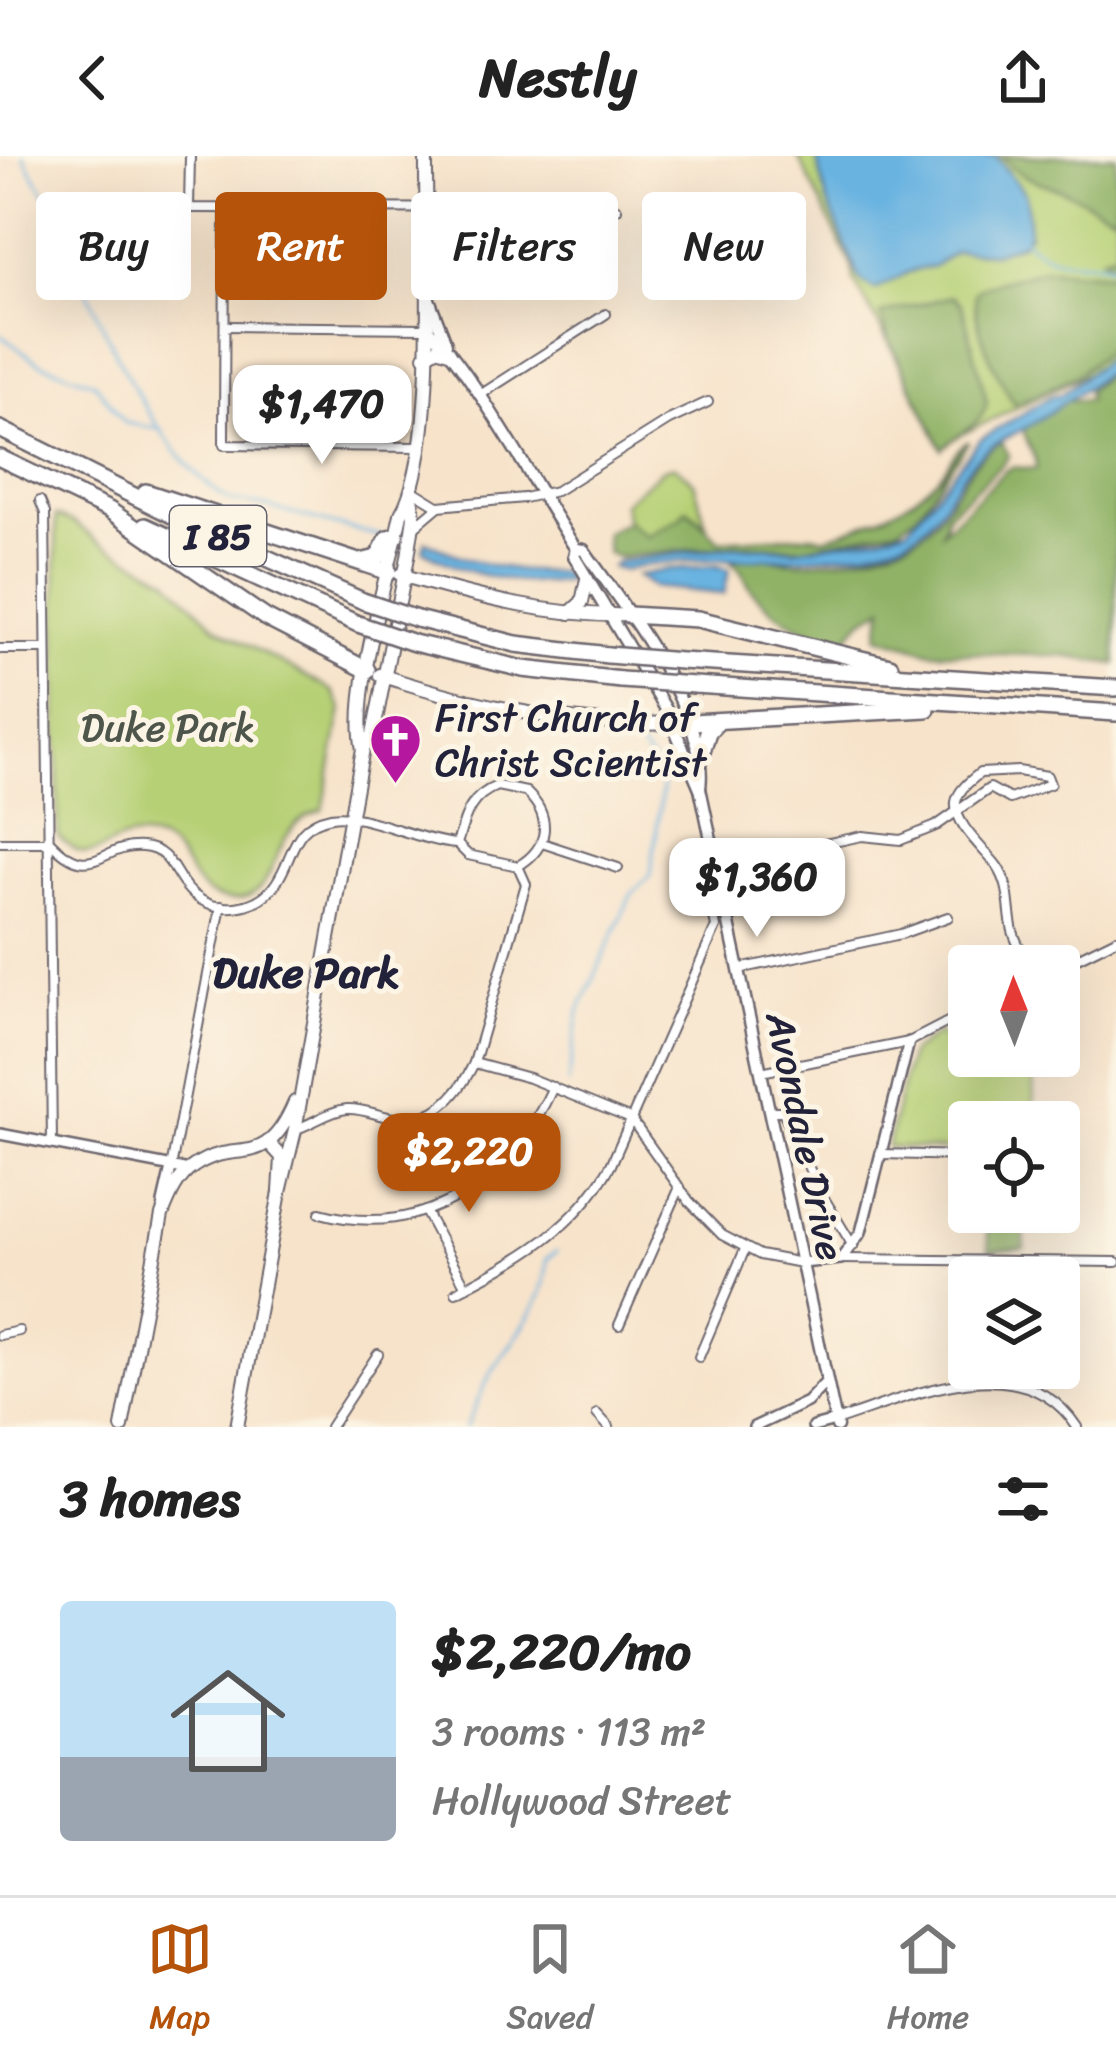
<!DOCTYPE html>
<meta charset="utf-8">
<style>
:root{--surface:#fff;--page:#f6f6f6;--text:#222;--muted:#767676;--line:#e0e0e0;--accent:#b45309}
body{margin:0;font-family:Sriracha,sans-serif;background:var(--page);color:var(--text);height:100vh;display:flex;flex-direction:column;font-size:45px;white-space:nowrap}
*{box-sizing:border-box;margin:0}
p{font-size:39px;color:var(--muted)}
.icon{flex:none;width:66px;height:66px;fill:none;stroke:currentColor;stroke-width:2;stroke-linecap:round;stroke-linejoin:round}
.map{position:relative;height:1271px;overflow:hidden}
.drawer{display:flex;flex-direction:column;background:var(--surface);flex:1}
.drawer>*{flex:none}
.top-card{position:absolute;left:36px;top:36px;width:1044px;height:108px;display:flex;gap:24px}
.needle{width:78px;rotate:359deg}
.buttons{position:absolute;left:948px;top:789px;display:grid;gap:24px}
.buttons a{display:grid;place-items:center;width:132px;height:132px;border-radius:12px;background:var(--surface);box-shadow:0 12px 48px #0002;font-size:60px}
.price{position:absolute;translate:-50% -102px;padding:0 27px;border-radius:24px;background:#fff;color:#222;font-size:39px;line-height:78px;filter:drop-shadow(0 3px 6px #0008)}
.price::after{content:'';position:absolute;left:50%;top:72px;width:36px;height:27px;margin-left:-18px;background:inherit;clip-path:polygon(0 0,100% 0,50% 100%)}
.price.on{background:var(--accent);color:#fff}
ul{padding:0;list-style:none}
li{display:flex;align-items:center;gap:36px;height:300px;padding:0 60px}
li span{display:grid;place-items:center;flex:none;width:336px;height:240px;border-radius:12px;color:#555}
li>.icon{margin-inline-start:auto}
span .icon{width:144px;height:144px;fill:#fffc;stroke-width:1}
li b{font-size:51px}
h2{display:flex;justify-content:space-between;align-items:center;height:144px;padding:0 60px;font-size:51px}
.pill{padding:0 42px;border-radius:12px;background:var(--surface);box-shadow:0 12px 48px #0002;font-size:42px;line-height:108px}
.pill.on{background:var(--accent);color:#fff}
header{display:flex;justify-content:space-between;align-items:center;height:156px;padding:0 60px;background:var(--surface);font-size:54px;font-weight:700}
.dock{display:flex;justify-content:space-around;align-items:center;height:168px;border-top:3px solid var(--line);background:var(--surface);font-size:33px;color:var(--muted)}
.dock a{display:grid;justify-items:center;gap:6px}
.dock .on{color:var(--accent)}
.map>svg:first-child{display:block}
</style>
<header><svg class="icon" aria-label="back" viewBox="0 0 24 24"><path d="M15 5l-7 7 7 7"/></svg>Nestly<svg class="icon" aria-label="share" viewBox="0 0 24 24"><path d="M12 15V3M7 8l5-5 5 5M5 13v7h14v-7"/></svg></header>
<div class="map">
<svg width="1116" height="1271" viewBox="0 0 1116 1271">
<rect width="100%" height="100%" fill="#fcf5e5"/>
<filter id="ink" filterUnits="userSpaceOnUse"><feTurbulence type="fractalNoise" baseFrequency=".00833" numOctaves="2"/><feDisplacementMap in="SourceGraphic" scale="24" xChannelSelector="R" yChannelSelector="G"/><feConvolveMatrix kernelMatrix="1 2 1 2 8 2 1 2 1" color-interpolation-filters="sRGB"/></filter>
<filter id="wash" filterUnits="userSpaceOnUse"><feTurbulence type="fractalNoise" baseFrequency=".004" numOctaves="4" result="noise"/><feDisplacementMap in="SourceGraphic" scale="48" xChannelSelector="R" yChannelSelector="G"/><feGaussianBlur stdDeviation="2.7" result="paint"/><feColorMatrix in="noise" values="0 0 0 0 0 0 0 0 0 0 0 0 0 0 0 0 0 1.4 0 .05"/><feComposite in="paint" operator="in"/></filter>
<g filter="url(#wash)">
<rect width="100%" height="100%" fill="#f7e3ca"/>
<g fill="#b6d075" stroke="#6c7958" stroke-width="3">
<path d="M798,0H1116V203L940,289L890,189L854,125L852,111Z"/>
<path d="M675,310L694,326L706,368L687,353L680,362L646,380L627,365L623,347L663,313Z"/>
<path d="M56,360L75,367L96,384L168,423L217,472L333,535L342,553L323,654C311,658 301,662 292,673C269,700 272,754 219,742C182,733 190,684 142,681C105,679 95,718 58,680Z"/>
<path d="M940,876L950,899L969,893V900H1033L1034,966H969V995L887,991L910,897Z"/>
</g>
<g fill="#90b266" stroke="#596a50" stroke-width="3">
<path d="M1003,0H1116V59C1099,55 1087,45 1071,38C1045,26 1022,26 1003,0Z"/>
<path d="M1108,98H1116V187L1076,220L1014,248C996,217 973,173 975,136L984,130L1045,113L1110,118L1115,111L1101,101Z"/>
<path d="M953,140L962,149L987,246C982,271 959,276 942,293L888,181L881,158Z"/>
<path d="M1116,210V508L1062,500L931,496L878,480L884,451L861,465L848,481C815,484 776,461 754,437C744,426 745,415 732,406C753,395 781,407 805,406C837,405 877,398 906,386C950,369 959,307 1001,286L1009,299L1004,307L947,358L942,375L1004,316L1012,311L1036,313C1038,298 1024,289 1024,273L1042,256L1068,244H1088L1087,235Z"/>
<path d="M969,285L917,358L899,372L802,392L739,389L619,401L607,397L605,377L627,365L646,380L680,362L687,353L719,384L813,379L824,382C870,366 904,356 939,320C952,306 952,295 969,285Z"/>
<path d="M1025,1056L1024,1092L989,1094L986,1057Z"/>
</g>
<g fill="#69b3e1" stroke="#466a8e" stroke-width="3">
<path d="M816,0H996L1026,39L1029,78L1021,87L994,97L956,95L934,110L909,116L875,134L860,124L827,45Z"/>
<path d="M1116,195V208C1092,230 1061,248 1034,267C1015,279 996,284 979,300C949,327 941,371 899,386C818,415 711,392 624,414L612,411L616,406L736,390L797,393L880,380L908,372L980,284L1051,240L1062,238Z"/>
<path d="M426,385C467,407 515,417 562,416L569,424C522,432 463,419 423,394Z"/>
<path d="M717,410L729,413L724,438L654,431L637,420L669,413Z"/>
</g>
<g fill="none" stroke-linecap="round" stroke-linejoin="round">
<g stroke="#69b3e1" stroke-width="3">
<path d="M24,0C30,18 43,30 51,48C92,142 136,275 221,339C234,349 249,346 265,350C304,361 341,371 381,380"/>
<path d="M1024,83C1050,113 1083,101 1116,110"/>
<path d="M0,179L38,206L95,227L125,267L162,273"/>
<path d="M568,927L579,855L631,739L651,718L662,633L661,617L635,586"/>
<path d="M466,1271C475,1254 481,1234 491,1217C514,1182 547,1148 547,1103L557,1095"/>
</g>
</g>
</g>
<g filter="url(#ink)">
<g fill="none" stroke-linecap="round" stroke-linejoin="round">
<defs>
<g id="minor">
<path d="M190,0L189,52L617,53"/>
<path d="M225,52L224,289L420,291"/>
<path d="M225,170L425,172"/>
<path d="M480,239L606,158"/>
<path d="M412,334L438,350"/>
<path d="M40,345L45,357L52,988"/>
<path d="M413,372L439,350L524,342L556,335L669,264L708,246"/>
<path d="M0,493H46"/>
<path d="M497,630L526,636C553,661 549,692 518,710L468,699L457,688C465,661 469,641 497,630Z"/>
<path d="M0,686H51C92,729 101,688 142,691C174,693 173,723 194,739C218,759 258,754 276,727C295,699 291,669 331,661C361,655 420,686 457,688"/>
<path d="M542,687L618,712"/>
<path d="M717,711L862,680L901,684L936,670L990,632L1010,643L1050,628L1047,620L1018,615L980,617C971,624 958,634 956,646C953,667 986,695 997,710C1012,732 1007,751 1013,775C1016,787 1023,799 1029,810"/>
<path d="M1059,811L1116,783"/>
<path d="M739,813L901,778L948,761"/>
<path d="M474,907L529,922L631,963L689,1045L722,1079L760,1099L801,1107"/>
<path d="M761,916L909,886L969,855"/>
<path d="M769,955H783L819,1034L853,1090"/>
<path d="M293,974C312,969 327,955 347,953C363,952 378,960 394,962C434,968 458,940 474,907L526,728L518,710"/>
<path d="M880,998L969,1000"/>
<path d="M171,1012L221,750"/>
<path d="M425,1055L466,1131"/>
<path d="M320,1057C423,1085 511,1024 553,931"/>
<path d="M841,1103L1116,1106"/>
<path d="M456,1136C520,1103 574,1074 611,1009L716,771L712,752"/>
<path d="M619,1169L680,1031"/>
<path d="M0,1179L19,1175"/>
<path d="M699,1201L745,1093"/>
<path d="M597,1258L609,1271"/>
<path d="M835,1265C910,1241 1022,1186 1077,1271"/>
<path d="M330,1271L378,1198"/>
</g>
<g id="tertiary">
<path d="M0,978L189,1014"/>
<path d="M163,1047L171,1012"/>
<path d="M802,1107L841,1103L861,1076L909,886"/>
<path d="M754,1271L807,1246L827,1225"/>
<path d="M813,1271L835,1265"/>
</g>
<g id="secondary">
<path d="M429,143L446,187"/>
<path d="M425,172C457,187 549,354 576,393L574,400L667,555L700,632L837,1271"/>
<path d="M576,393L584,394C625,453 710,558 700,632"/>
</g>
<g id="primary">
<path d="M425,200L438,192L449,196"/>
<path d="M401,419C476,441 550,461 629,459"/>
<path d="M570,457L582,446L587,423"/>
<path d="M380,519C481,552 585,574 692,566"/>
<path d="M363,593C350,538 389,416 401,358C440,290 425,85 426,0"/>
<path d="M280,1036L295,974L357,625L363,593L373,579L408,401L414,361L411,341"/>
<path d="M122,1271L162,1059C169,1041 177,1021 194,1010C238,980 264,1019 295,946"/>
<path d="M237,1271L280,1036L282,1001L268,986"/>
</g>
<g id="motorway">
<path d="M0,273L176,361L363,445"/>
<path d="M0,302L109,354L266,462L367,514"/>
<path d="M146,336L389,416"/>
<path d="M145,370L358,468"/>
<path d="M361,406L377,402L388,382L396,380"/>
<path d="M629,459L698,463L890,510"/>
<path d="M417,463L516,488L608,499"/>
<path d="M414,487L523,513L621,524"/>
<path d="M681,505L1116,532"/>
<path d="M695,529L1116,557"/>
<path d="M692,566L927,553"/>
<path d="M700,602L708,576L718,565"/>
</g>
</defs>
<use href="#minor" stroke="#6d666d" stroke-width="12"/>
<use href="#tertiary" stroke="#6d666d" stroke-width="14"/>
<use href="#secondary" stroke="#6d666d" stroke-width="15"/>
<use href="#primary" stroke="#6d666d" stroke-width="16"/>
<use href="#motorway" stroke="#6d666d" stroke-width="20"/>
<use href="#minor" stroke="#fff" stroke-width="8"/>
<use href="#tertiary" stroke="#fff" stroke-width="9"/>
<use href="#secondary" stroke="#fff" stroke-width="10"/>
<use href="#primary" stroke="#fff" stroke-width="12"/>
<use href="#motorway" stroke="#fff" stroke-width="15"/>
<defs>
<g id="motorway-bridge">
<path d="M363,445L417,463"/>
<path d="M358,468L414,487"/>
<path d="M608,499L681,505"/>
<path d="M621,524L695,529"/>
</g>
</defs>
<use href="#motorway-bridge" stroke="#6d666d" stroke-width="20" stroke-linecap="butt"/>
<use href="#motorway-bridge" stroke="#fff" stroke-width="15"/>
</g>
</g>
<defs>
<symbol id="church-pin" viewBox="-11 -11 22 30"><path d="M0 17L-7.5 6A9.5 9.5 0 1 1 7.5 6Z" fill="#b5179e" stroke="#fcf5e5"/><path d="M-1.2-6h2.4v3.5h3.3v2.4h-3.3V6h-2.4V-.1h-3.3v-2.4h3.3Z" fill="#fff"/></symbol>
</defs>
<g fill-rule="evenodd">
<use href="#church-pin" x="366" y="554" width="59" height="81"/>
</g>
<g text-anchor="middle" stroke-width="10" stroke-linejoin="round" paint-order="stroke">
<rect fill="#fcf5e5" stroke="#63616e" stroke-width="3" x="170" y="350" width="96" height="60" rx="9"/>
<g font-size="36" font-weight="bold" fill="#22223b">
<text x="218" y="393">I 85</text>
</g>
<g font-size="39" fill="#22223b" stroke="#fcf5e5" text-anchor="start">
<text x="435" y="575">First Church of<tspan x="435" dy="45">Christ Scientist</tspan></text>
</g>
<g font-size="39" fill="#4e564c" stroke="#fcf5e5">
<text x="168" y="585">Duke Park</text>
</g>
<g font-size="39" fill="#22223b" stroke="#fcf5e5">
<text transform="translate(806 980) rotate(78)" y="14">Avondale Drive</text>
</g>
<g font-size="42" font-weight="bold" fill="#22223b" stroke="#fcf5e5">
<text x="306" y="831">Duke Park</text>
</g>
</g>
</svg>
<div class="buttons">
<a><svg class="needle" viewBox="-14 -14 28 28"><path d="M0-13l5 13h-10z" fill="#e53935"/><path d="M0 13l5-13h-10z" fill="#767676"/></svg></a>
<a><svg class="icon" aria-label="locate" viewBox="0 0 24 24"><circle cx="12" cy="12" r="6"/><path d="M12 2v4M12 18v4M2 12h4M18 12h4"/></svg></a>
<a><svg class="icon" aria-label="layers" viewBox="0 0 24 24"><path d="M12 4l9 5-9 5-9-5zM3 14l9 5 9-5"/></svg></a>
</div>
<b class="price" style="left:322px;top:311px">$1,470</b>
<b class="price" style="left:757px;top:784px">$1,360</b>
<b class="price on" style="left:469px;top:1059px">$2,220</b>
<div class="top-card">
<a class="pill">Buy</a>
<a class="pill on">Rent</a>
<a class="pill">Filters</a>
<a class="pill">New</a>
</div>
</div>
<section class="drawer">
<h2>3 homes<svg class="icon" aria-label="filters" viewBox="0 0 24 24"><path d="M4 7h16M4 17h16"/><circle cx="9" cy="7" r="2"/><circle cx="15" cy="17" r="2"/></svg></h2>
<ul>
<li><span style="background:linear-gradient(#bfe0f5 65%,#9aa5b1 0)"><svg class="icon" aria-label="home" viewBox="0 0 24 24"><path d="M3 11l9-7 9 7M6 9v11h12V9"/></svg></span><div><b>$2,220/mo</b><p>3 rooms · 113 m²</p><p>Hollywood Street</p></div></li>
</ul>
</section>
<nav class="dock">
<a class="on"><svg class="icon" aria-label="map" viewBox="0 0 24 24"><path d="M3 6l6-2 6 2 6-2v14l-6 2-6-2-6 2zM9 4v14M15 6v14"/></svg>Map</a>
<a><svg class="icon" aria-label="saved" viewBox="0 0 24 24"><path d="M7 4h10v16l-5-4-5 4z"/></svg>Saved</a>
<a><svg class="icon" aria-label="home" viewBox="0 0 24 24"><path d="M3 11l9-7 9 7M6 9v11h12V9"/></svg>Home</a>
</nav>
